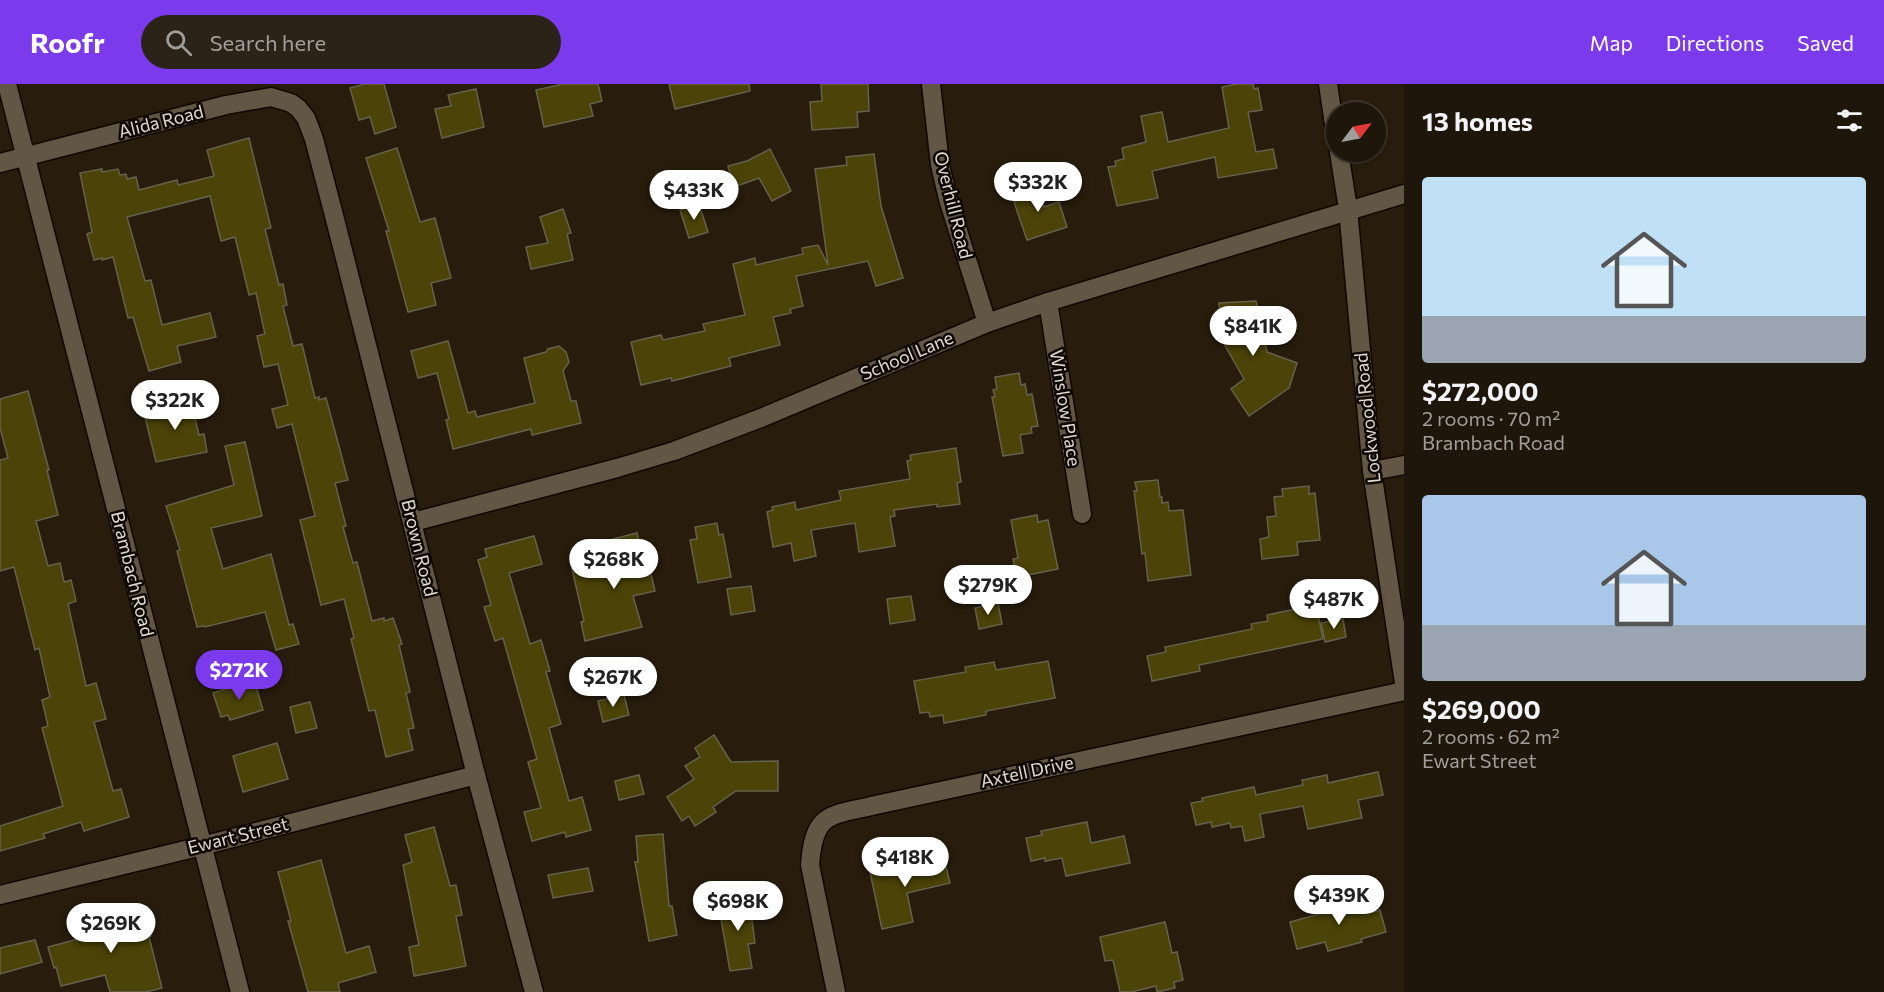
<!DOCTYPE html>
<meta charset="utf-8">
<style>
:root{--surface:#1e160a;--page:#2b2318;--text:#f1f3f6;--muted:#a19f9c;--line:#3c352b;--accent:#7c3aed}
body{margin:0;font-family:Commissioner,sans-serif;background:var(--page);color:var(--text);height:100vh;display:flex;flex-direction:column;font-size:22px;white-space:nowrap}
*{box-sizing:border-box;margin:0}
p{font-size:20px;color:var(--muted)}
.icon{flex:none;width:33px;height:33px;fill:none;stroke:currentColor;stroke-width:2;stroke-linecap:round;stroke-linejoin:round}
.map{position:relative;flex:1;overflow:hidden}
.drawer{display:flex;flex-direction:column;background:var(--surface);width:480px}
.drawer>*{flex:none}
.needle{width:39px;rotate:58deg}
.fabs{position:absolute;left:1326px;top:18px;display:grid;gap:12px}
.fabs a{display:grid;place-items:center;width:60px;height:60px;border-radius:50%;background:var(--surface);box-shadow:0 2px 4px #0004,0 0 0 2px var(--line);font-size:30px}
.price{position:absolute;translate:-50% -51px;padding:0 14px;border-radius:21px;background:#fff;color:#222;font-size:20px;line-height:39px;filter:drop-shadow(0 2px 3px #0008)}
.price::after{content:'';position:absolute;left:50%;top:36px;width:18px;height:14px;margin-left:-9px;background:inherit;clip-path:polygon(0 0,100% 0,50% 100%)}
.price.active{background:var(--accent);color:#fff}
ul{padding:0;list-style:none}
li{display:grid;align-content:center;gap:12px;height:318px;padding:0 18px}
li span{display:grid;place-items:center;height:186px;border-radius:6px;color:#555}
li>.icon{margin-inline-start:auto}
span .icon{width:108px;height:108px;fill:#fffc;stroke-width:1}
li b{font-size:26px}
h2{display:flex;justify-content:space-between;align-items:center;height:72px;padding:0 18px;font-size:26px}
header{display:flex;align-items:center;gap:36px;box-sizing:border-box;height:84px;padding:0 30px;background:var(--accent);color:#fff}
header strong{font-size:28px}
nav{display:flex;gap:33px;margin-inline-start:auto;font-size:21px}
.search{width:420px;height:54px;background:var(--page);display:flex;align-items:center;gap:15px;box-sizing:border-box;padding:0 21px;border-radius:33px;color:var(--muted);font-size:22px}
main{display:flex;flex:1;min-height:0}
.map>svg:first-child{display:block}
</style>
<header>
<strong>Roofr</strong>
<div class="search"><svg class="icon" aria-label="search" viewBox="0 0 24 24"><circle cx="10" cy="10" r="6"/><path d="M15 15l6 6"/></svg>Search here</div>
<nav><a>Map</a><a>Directions</a><a>Saved</a></nav>
</header>
<main>
<div class="map">
<svg width="1404" height="908" viewBox="0 0 1404 908">
<rect width="100%" height="100%" fill="#281d0d"/>
<g fill="#4b4307" stroke="#64614c" stroke-width="1.5">
<path d="M365,0H384L396,43L375,50L370,33L359,36L350,4Z"/>
<path d="M563,0H598L602,17L590,20L593,32L544,43L536,6Z"/>
<path d="M669,0H749L750,7L675,25Z"/>
<path d="M821,0H868L869,27L857,28L858,43L812,46L810,18L822,17Z"/>
<path d="M1237,0H1253L1254,5L1258,4L1262,26L1248,28L1256,68L1273,65L1277,84L1218,94L1215,73L1152,87L1158,114L1117,122L1108,83L1116,82L1115,77L1124,75L1122,64L1146,58L1141,32L1162,28L1168,58L1229,44L1222,3Z"/>
<path d="M476,5L484,43L442,54L435,25L451,22L448,11Z"/>
<path d="M249,54L271,144L265,145L279,201L283,200L287,221L283,222L293,262L302,260L315,314L319,313V316L326,314L348,396L335,399L346,442L343,443L353,479L357,478L372,537L384,534V537L393,534L402,560L399,561L410,608L406,609L414,644L408,645L413,666L386,673L375,626L369,627L351,555L354,554L344,515L321,521L300,436L315,432L292,340L277,344L272,325L288,321L278,280L264,283L257,252L265,250L256,209L249,211L235,153L221,157L210,112L127,133L145,197L151,196L162,241L210,229L216,253L177,262L181,278L149,287L133,233L128,234L113,173L102,176V174L94,176L87,150L92,148L80,89L102,85V88L118,85L120,91L126,90L127,95L136,93L139,106L177,96L178,101L214,92L207,66Z"/>
<path d="M397,64L420,138L435,134L451,194L431,199L436,221L408,228L386,147H389L366,74Z"/>
<path d="M770,65L791,107L772,117L759,94L734,103L728,82L747,77Z"/>
<path d="M874,70L881,122L903,194L876,202L868,177L796,192L803,222L790,225L791,229L773,233L780,261L729,274L731,282L672,297L671,294L641,301L631,258L661,251L663,256L705,247L703,240L745,231L733,180L755,174L756,181L803,170L802,164L818,161L828,181L815,85L847,81L846,73Z"/>
<path d="M1036,99L1044,123L1059,118L1067,143L1027,156L1014,118L1020,116L1016,106Z"/>
<path d="M699,120L708,148L689,154L680,126Z"/>
<path d="M563,125L571,149L567,150L573,176L531,185L526,163L548,159L540,133Z"/>
<path d="M1256,217L1267,268L1297,279L1289,304L1249,332L1231,305L1244,295L1223,258L1219,219Z"/>
<path d="M448,257L468,329L475,327L477,333L535,319L524,274L546,268L548,265L559,262L566,268L569,278L563,287L571,317H576L581,339L532,351L531,345L453,365L446,336L449,335L437,289L418,294L411,267Z"/>
<path d="M1019,289L1021,301L1025,300L1027,311L1032,310L1038,342L1031,343L1032,349L1020,351L1023,369L1003,372L992,313H995L993,306L997,305L995,293Z"/>
<path d="M28,307L49,386H47L58,431L36,437L48,482L60,479L64,498L71,496L76,517L68,520L86,602L96,599L106,635L94,638L113,707L121,705L129,733L84,747L81,738L43,750L45,754L0,767V742L63,722L42,644L48,642L42,616L50,613L39,564L35,566L14,483L0,487V376L8,374L0,344V315Z"/>
<path d="M190,314L199,351L204,350L207,368L156,378L144,329L160,325L159,321Z"/>
<path d="M245,358L262,432L211,444L223,485L271,470L289,541L293,540L299,560L276,566L265,528L205,543L204,542L197,543L177,467L180,466L166,422L234,401L225,362Z"/>
<path d="M956,364L961,398L957,399L960,420L937,423V420L894,426L895,432L890,433L895,462L859,468L855,439L811,446L816,472L794,477L791,459L773,463L767,428L773,426L772,423L795,418L796,426L841,416L839,407L910,395L907,377L911,376L910,371Z"/>
<path d="M1158,396L1160,413H1162V419L1168,418L1169,427L1183,426L1191,491L1148,497L1145,469L1142,470L1134,407H1137L1135,398Z"/>
<path d="M1309,402V410L1315,409L1320,456L1297,458L1298,471L1262,475L1260,455L1269,453L1267,433L1276,432L1274,413L1283,412L1282,405Z"/>
<path d="M1037,431L1038,438L1048,436L1058,485L1017,493L1013,475L1018,474L1011,436Z"/>
<path d="M717,439L719,451L723,450L731,493L698,499L690,456L697,455L695,443Z"/>
<path d="M637,449L641,465H645L655,507L633,512L642,543L585,557L581,538L584,537L572,485L615,474L613,470L617,469L613,455Z"/>
<path d="M534,452L542,480L509,489L530,560L541,556L550,587L546,588L561,640L549,644L569,717L582,713L591,746L566,753L565,748L532,757L524,728L541,724L528,678L537,675L503,554L495,557L484,523L491,521L478,476L487,473L485,465Z"/>
<path d="M751,502L755,527L731,531L727,505Z"/>
<path d="M911,512L915,536L890,540L887,515Z"/>
<path d="M998,519L1002,540L979,545L975,524Z"/>
<path d="M1316,521L1323,555L1199,581L1200,587L1152,597L1147,572L1166,568L1165,563L1252,545L1251,540L1268,537L1267,531Z"/>
<path d="M1343,535L1346,553L1325,558L1321,539Z"/>
<path d="M1048,577L1055,614L986,627V631L944,639L943,631L930,633L929,628L920,629L914,597L966,588L965,583L994,578L996,586Z"/>
<path d="M254,596L263,626L230,636L228,631L221,633L213,609Z"/>
<path d="M624,611L629,631L603,638L598,617Z"/>
<path d="M310,618L317,644L296,649L290,623Z"/>
<path d="M714,651L731,678L778,677V707H736L713,723L716,728L695,742L689,732L682,737L667,713L694,695L685,682L700,673L695,664Z"/>
<path d="M277,659L288,695L243,708L233,672Z"/>
<path d="M1378,688L1383,711L1358,716L1362,734L1308,745L1303,722L1260,730L1264,753L1245,757L1242,742L1231,744L1230,739L1212,743L1211,738L1196,741L1191,719L1203,717L1202,714L1254,703L1256,711L1303,701L1302,696L1327,691L1328,699Z"/>
<path d="M639,691L644,710L619,716L615,697Z"/>
<path d="M1087,738L1091,759L1124,752L1130,779L1066,792L1062,774L1045,777V774L1031,777L1026,754L1042,751L1041,747Z"/>
<path d="M434,743L450,802L456,801L462,831L456,832L466,882L414,892L409,863L419,861L403,781L412,778L405,751Z"/>
<path d="M663,750L669,822H672L677,851L649,857L635,778H638L636,752Z"/>
<path d="M933,774V778L944,775L950,799L907,809L913,838L882,845L870,788Z"/>
<path d="M321,776L346,869L369,862L376,888L338,899L340,908H308L288,837H291L278,788Z"/>
<path d="M588,784L593,807L553,814L548,791Z"/>
<path d="M749,813L755,859L748,860L752,884L730,887L718,818Z"/>
<path d="M1351,815L1353,818L1366,815L1369,829L1380,826L1386,848L1361,855L1362,858L1328,867L1325,858L1297,865L1290,838L1334,826L1333,820Z"/>
<path d="M143,822L151,852L149,853L162,904L146,908H110L105,891L61,902L56,883L54,884L48,863L97,850L93,835Z"/>
<path d="M1165,838L1172,869L1177,868L1183,896L1174,898L1175,904L1157,908L1156,902L1131,908H1120L1113,876L1105,877L1100,853Z"/>
<path d="M35,856L42,878L0,890V864Z"/>
</g>
<g fill="none" stroke-linecap="round" stroke-linejoin="round">
<defs>
<g id="street">
<path d="M7,0L240,908"/>
<path d="M931,0L940,81L948,115L987,239"/>
<path d="M1328,0L1336,54"/>
<path d="M1339,68L1348,125L1372,387L1404,599"/>
<path d="M0,79L226,21L271,13L291,19L298,24L306,34L314,55L337,143L476,691L534,908"/>
<path d="M1048,218L1082,430"/>
<path d="M1372,387L1404,381"/>
<path d="M413,438L617,384L674,367L761,334L987,239L1048,218L1404,110"/>
<path d="M0,811L202,762L476,691"/>
<path d="M836,908L810,781C814,727 830,732 876,721L1404,607"/>
</g>
</defs>
<use href="#street" stroke="#100700" stroke-width="21"/>
<use href="#street" stroke="#625644" stroke-width="18"/>
</g>
<g text-anchor="middle" stroke-width="5" stroke-linejoin="round" paint-order="stroke">
<g font-size="18" fill="#e1dacf" stroke="#0d0803">
<text transform="translate(161 38) rotate(-14)" y="6">Alida Road</text>
<text transform="translate(953 121) rotate(76)" y="6">Overhill Road</text>
<text transform="translate(907 272) rotate(-23)" y="6">School Lane</text>
<text transform="translate(1065 324) rotate(81)" y="6">Winslow Place</text>
<text transform="translate(1368 334) rotate(-96)" y="6">Lockwood Road</text>
<text transform="translate(419 464) rotate(76)" y="6">Brown Road</text>
<text transform="translate(132 490) rotate(76)" y="6">Brambach Road</text>
<text transform="translate(1027 688) rotate(-12)" y="6">Axtell Drive</text>
<text transform="translate(238 752) rotate(-14)" y="6">Ewart Street</text>
</g>
</g>
</svg>
<div class="fabs">
<a><svg class="needle" viewBox="-14 -14 28 28"><path d="M0-13l5 13h-10z" fill="#e53935"/><path d="M0 13l5-13h-10z" fill="#a19f9c"/></svg></a>
</div>
<b class="price" style="left:1038px;top:129px">$332K</b>
<b class="price" style="left:694px;top:137px">$433K</b>
<b class="price" style="left:1253px;top:273px">$841K</b>
<b class="price" style="left:175px;top:347px">$322K</b>
<b class="price" style="left:614px;top:506px">$268K</b>
<b class="price" style="left:988px;top:532px">$279K</b>
<b class="price" style="left:1334px;top:546px">$487K</b>
<b class="price active" style="left:239px;top:617px">$272K</b>
<b class="price" style="left:613px;top:624px">$267K</b>
<b class="price" style="left:905px;top:804px">$418K</b>
<b class="price" style="left:1339px;top:842px">$439K</b>
<b class="price" style="left:738px;top:848px">$698K</b>
<b class="price" style="left:111px;top:870px">$269K</b>
</div>
<section class="drawer">
<h2>13 homes<svg class="icon" aria-label="filters" viewBox="0 0 24 24"><path d="M4 7h16M4 17h16"/><circle cx="9" cy="7" r="2"/><circle cx="15" cy="17" r="2"/></svg></h2>
<ul>
<li><span style="background:linear-gradient(#bfe0f5 75%,#9aa5b1 0)"><svg class="icon" aria-label="home" viewBox="0 0 24 24"><path d="M3 11l9-7 9 7M6 9v11h12V9"/></svg></span><div><b>$272,000</b><p>2 rooms · 70 m²</p><p>Brambach Road</p></div></li>
<li><span style="background:linear-gradient(#a9c7e8 70%,#9aa5b1 0)"><svg class="icon" aria-label="home" viewBox="0 0 24 24"><path d="M3 11l9-7 9 7M6 9v11h12V9"/></svg></span><div><b>$269,000</b><p>2 rooms · 62 m²</p><p>Ewart Street</p></div></li>
</ul>
</section>
</main>
